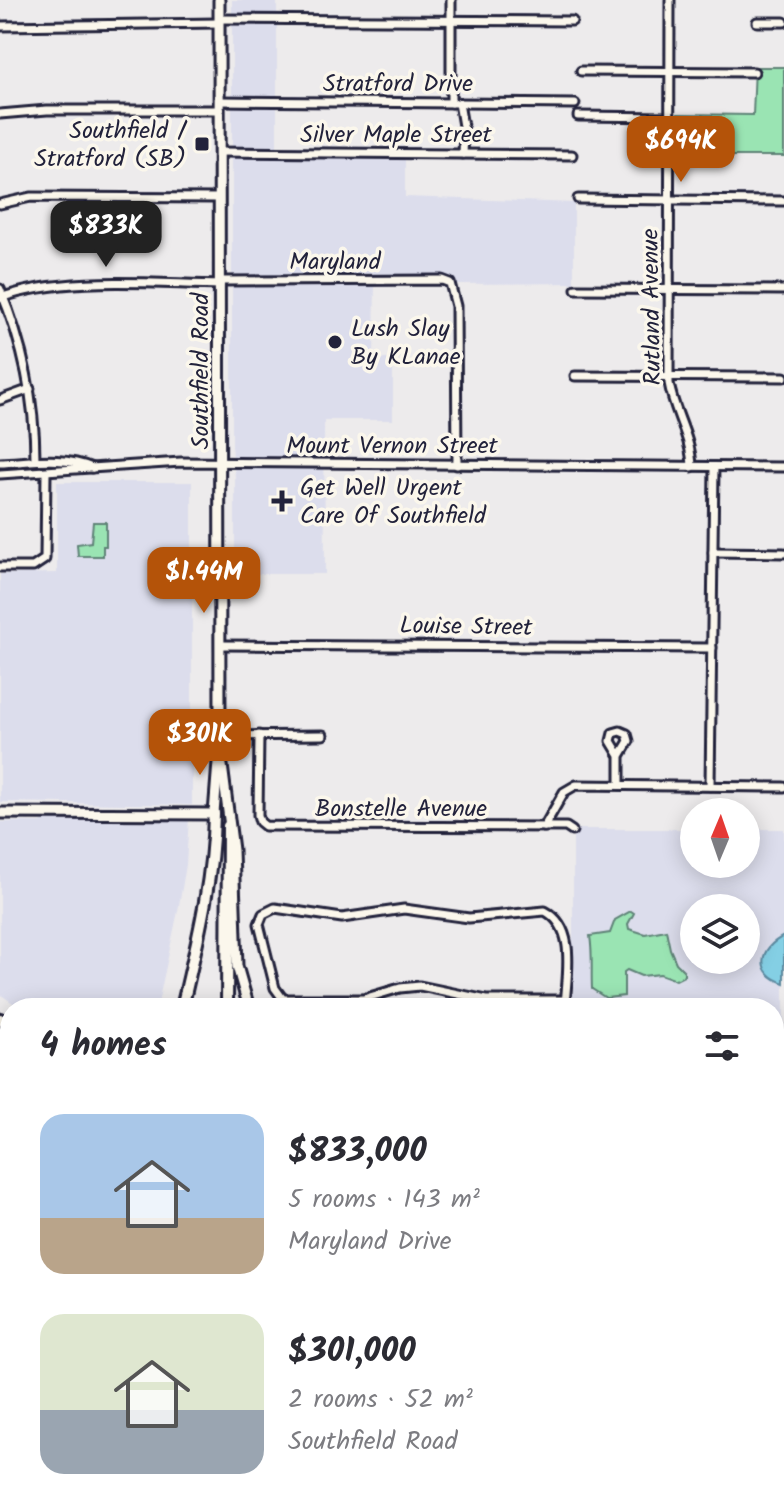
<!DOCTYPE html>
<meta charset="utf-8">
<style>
:root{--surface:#fff;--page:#f2f2f3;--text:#2b2b33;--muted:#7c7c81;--accent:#b45309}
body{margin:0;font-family:Kalam,sans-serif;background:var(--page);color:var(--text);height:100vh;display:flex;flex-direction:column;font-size:30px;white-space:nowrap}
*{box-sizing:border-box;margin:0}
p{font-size:26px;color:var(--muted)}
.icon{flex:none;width:44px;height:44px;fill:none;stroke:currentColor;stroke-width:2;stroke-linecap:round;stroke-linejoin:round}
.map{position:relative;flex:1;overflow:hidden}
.sheet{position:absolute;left:0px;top:998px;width:784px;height:514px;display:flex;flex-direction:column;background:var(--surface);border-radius:32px 32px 0 0;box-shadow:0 4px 20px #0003}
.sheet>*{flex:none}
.needle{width:52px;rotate:2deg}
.fabs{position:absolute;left:680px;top:798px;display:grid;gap:16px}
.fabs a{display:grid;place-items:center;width:80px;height:80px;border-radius:50%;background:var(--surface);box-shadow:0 4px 20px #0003;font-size:40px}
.price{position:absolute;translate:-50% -68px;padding:0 18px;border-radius:16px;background:var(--accent);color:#fff;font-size:26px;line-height:52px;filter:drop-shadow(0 2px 4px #0008)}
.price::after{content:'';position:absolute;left:50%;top:48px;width:24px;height:18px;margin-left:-12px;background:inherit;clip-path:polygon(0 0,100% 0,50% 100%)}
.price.active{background:#222;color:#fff}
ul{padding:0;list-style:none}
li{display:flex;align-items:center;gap:24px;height:200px;padding:0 40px}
li span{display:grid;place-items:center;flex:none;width:224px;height:160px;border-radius:24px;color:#555}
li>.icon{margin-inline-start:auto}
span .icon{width:96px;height:96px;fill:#fffc;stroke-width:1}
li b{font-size:34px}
h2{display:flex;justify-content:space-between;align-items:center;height:96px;padding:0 40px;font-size:34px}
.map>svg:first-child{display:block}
</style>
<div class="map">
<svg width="784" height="1511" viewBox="0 0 784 1511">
<rect width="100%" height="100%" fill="#edebec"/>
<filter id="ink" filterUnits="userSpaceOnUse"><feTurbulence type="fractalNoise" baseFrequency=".0125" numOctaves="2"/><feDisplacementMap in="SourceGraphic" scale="16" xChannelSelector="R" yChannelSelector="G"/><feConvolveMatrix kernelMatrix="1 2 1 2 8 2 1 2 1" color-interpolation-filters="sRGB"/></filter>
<g filter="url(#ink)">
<g fill="#dcddec" fill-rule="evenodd">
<path d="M232,0H277V155L405,157V197L574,203V283L457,284L454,279L444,277L375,279L374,359H393V420H324L325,574H235V477L232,446Z"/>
<path d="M57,482H192V805L0,802V574L57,573Z"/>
<path d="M46,818L65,821L119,818H189L186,865L178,911L157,1008H20L0,994V822H41Z"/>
<path d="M573,829H694V864H746V829H784V1177H774V1008H274L270,1005H573ZM694,908H746V960H694Z"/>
<path d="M0,1210H6L10,1215V1369H0Z"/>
<path d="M774,1362L784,1371V1447L774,1457Z"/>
<path d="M669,1502H759L762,1505L756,1511H669Z"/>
</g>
<g fill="#9ae4b3" stroke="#5e8377" stroke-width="2">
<path d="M755,67H784V156H678V114L753,115Z"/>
<path d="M93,522H106V546H103V556H78L77,544L91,542Z"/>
<path d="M631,911L634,913L628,924L629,929L645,934L666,930L670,949L676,963L684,971V976L676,980L660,974L641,976L627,970L624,972V996L606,998L592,989C591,970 593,954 590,936L610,933L615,920Z"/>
</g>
<path fill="#84cfe4" stroke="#5d8aa0" stroke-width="2" d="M784,936V983C754,973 759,948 784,936Z"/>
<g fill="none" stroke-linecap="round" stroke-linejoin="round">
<defs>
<g id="minor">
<path d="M451,0V103"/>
<path d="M670,0L669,383C674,413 691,436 692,467"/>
<path d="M219,19L572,21"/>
<path d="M757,22H784"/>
<path d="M0,26L219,23"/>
<path d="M581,71L754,72"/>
<path d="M220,101L575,104"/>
<path d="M459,103L464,132L463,154"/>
<path d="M0,114L47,110H219"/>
<path d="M578,116L670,117"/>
<path d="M219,152L572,155"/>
<path d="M578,199L784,201"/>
<path d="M0,204L31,197L219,198"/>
<path d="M220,281L442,280L450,283L456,306L457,465"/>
<path d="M0,289C23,344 35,399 35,459"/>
<path d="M576,289L784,290"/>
<path d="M0,298C64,275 152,284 220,285"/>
<path d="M575,376L784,377"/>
<path d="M0,400L30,389"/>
<path d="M0,463C30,462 63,455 92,468"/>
<path d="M0,474L181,462L784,467"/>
<path d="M713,552L784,553"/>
<path d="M0,567H33L45,559L46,473"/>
<path d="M220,645L712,648"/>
<path d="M259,735L258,815L260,822L265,826L566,827L572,831"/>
<path d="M220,736L323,735"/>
<path d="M620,785V756L629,741L627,734L620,731L613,733L611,741L620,756"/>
<path d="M710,786L714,467"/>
<path d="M544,827L564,792L576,785L784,787"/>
<path d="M565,1008C566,977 578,928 545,911L469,918L404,909L342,918L275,908L263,914L259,924L275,988L283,999H363L400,988L420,986L487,1000H565"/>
<path d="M775,1344L780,1301V1195"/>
<path d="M0,1378H10"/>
<path d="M0,1503L85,1502"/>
<path d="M661,1511V1502"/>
</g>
<g id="major">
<path d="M222,765L233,850L237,966L249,1008"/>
<path d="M0,813L214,814L220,736L219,0"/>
<path d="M0,1162L10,1185"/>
<path d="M0,1192H10"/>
<path d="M774,1195H784"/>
<path d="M139,1502L142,1511"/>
<path d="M542,1502L548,1511"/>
</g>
<g id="highway">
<path d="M182,1008C197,943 213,880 214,814"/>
<path d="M227,1008L228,826"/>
<path d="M0,1019L10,1026"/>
<path d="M0,1037L10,1046"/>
<path d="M0,1061L10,1073"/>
<path d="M194,1502L196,1511"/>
<path d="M209,1502L211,1511"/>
<path d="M369,1502L375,1511"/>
<path d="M412,1502L421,1511"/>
<path d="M426,1502L438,1511"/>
<path d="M455,1502L464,1511"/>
<path d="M472,1502L481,1511"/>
<path d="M490,1502L498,1511"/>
<path d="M245,1511L247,1502"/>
</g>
</defs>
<use href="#minor" stroke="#22223b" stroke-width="13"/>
<use href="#major" stroke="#22223b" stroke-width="15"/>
<use href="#highway" stroke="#22223b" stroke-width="16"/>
<use href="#minor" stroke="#fbf7ec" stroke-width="7"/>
<use href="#major" stroke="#fbf7ec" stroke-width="9"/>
<use href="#highway" stroke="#fbf7ec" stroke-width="10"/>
</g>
</g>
<g fill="#22223b" stroke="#fbf7ec" stroke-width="3">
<rect x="194" y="136" width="16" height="16" rx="4"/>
<circle cx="335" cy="342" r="8"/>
<path d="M278 489h8v8h8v8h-8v8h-8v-8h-8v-8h8z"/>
</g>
<g text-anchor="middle" stroke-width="7" stroke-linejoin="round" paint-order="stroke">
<g font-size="24" fill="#22223b" stroke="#fbf7ec">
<text x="398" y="91">Stratford Drive</text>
<text x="396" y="142">Silver Maple Street</text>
<text x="335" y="269">Maryland</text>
<text transform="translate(651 307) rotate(-91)" y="8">Rutland Avenue</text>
<text transform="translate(200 371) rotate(-90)" y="8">Southfield Road</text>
<text x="392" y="453">Mount Vernon Street</text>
<text transform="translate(466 626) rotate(1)" y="8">Louise Street</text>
<text x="401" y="816">Bonstelle Avenue</text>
</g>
<g font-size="24" fill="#22223b" stroke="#fbf7ec" text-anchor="start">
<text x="186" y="138" text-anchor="end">Southfield /<tspan x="186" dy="28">Stratford (SB)</tspan></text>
<text x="351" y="336">Lush Slay<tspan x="351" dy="28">By KLanae</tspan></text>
<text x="300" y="495">Get Well Urgent<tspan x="300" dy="28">Care Of Southfield</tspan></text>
</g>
</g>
</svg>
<div class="fabs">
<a><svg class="needle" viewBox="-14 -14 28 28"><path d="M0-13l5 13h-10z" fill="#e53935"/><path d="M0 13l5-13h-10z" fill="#7c7c81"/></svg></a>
<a><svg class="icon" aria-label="layers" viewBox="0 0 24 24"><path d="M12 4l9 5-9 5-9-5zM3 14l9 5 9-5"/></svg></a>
</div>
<b class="price" style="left:681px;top:184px">$694K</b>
<b class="price active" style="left:106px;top:269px">$833K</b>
<b class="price" style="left:204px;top:615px">$1.44M</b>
<b class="price" style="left:200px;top:777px">$301K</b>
<section class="sheet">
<h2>4 homes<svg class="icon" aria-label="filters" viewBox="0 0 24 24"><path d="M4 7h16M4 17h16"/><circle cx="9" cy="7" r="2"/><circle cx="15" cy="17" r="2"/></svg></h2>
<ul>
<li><span style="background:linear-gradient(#a9c7e8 65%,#b9a48a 0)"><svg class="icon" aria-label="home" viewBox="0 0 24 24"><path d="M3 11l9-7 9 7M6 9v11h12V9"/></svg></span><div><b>$833,000</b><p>5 rooms · 143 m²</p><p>Maryland Drive</p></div></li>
<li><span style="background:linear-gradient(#dfe7d0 60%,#9aa5b1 0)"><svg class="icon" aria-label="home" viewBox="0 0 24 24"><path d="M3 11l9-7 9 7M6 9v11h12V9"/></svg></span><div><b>$301,000</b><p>2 rooms · 52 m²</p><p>Southfield Road</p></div></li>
</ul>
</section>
</div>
